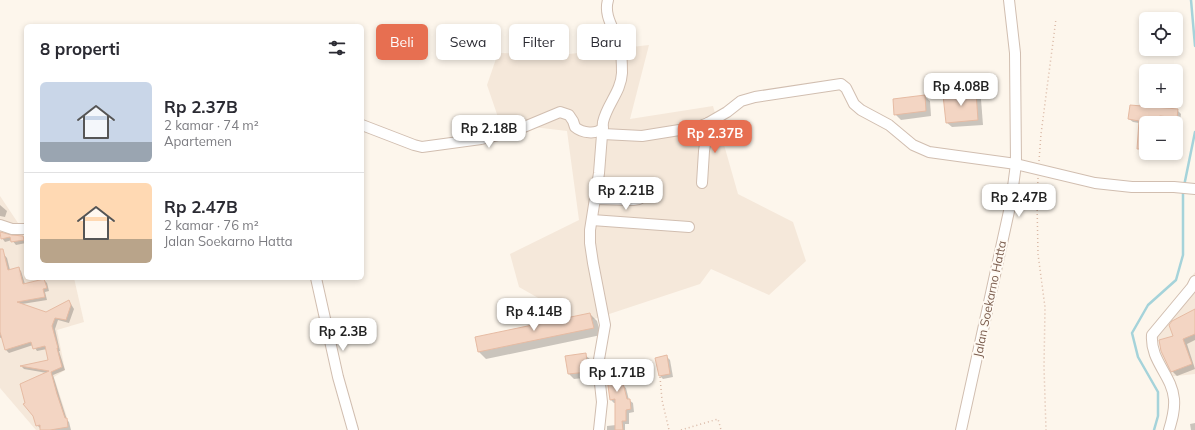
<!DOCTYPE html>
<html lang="id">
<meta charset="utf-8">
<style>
:root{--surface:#fff;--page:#f7f7f7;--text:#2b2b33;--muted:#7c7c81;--line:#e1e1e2;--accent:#e76f51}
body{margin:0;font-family:Mulish,sans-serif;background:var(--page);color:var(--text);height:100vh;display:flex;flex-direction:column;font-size:15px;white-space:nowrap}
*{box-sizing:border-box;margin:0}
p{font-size:13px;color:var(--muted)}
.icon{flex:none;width:22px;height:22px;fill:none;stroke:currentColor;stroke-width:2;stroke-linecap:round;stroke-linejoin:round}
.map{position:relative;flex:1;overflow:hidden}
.details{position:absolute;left:24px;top:24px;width:340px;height:256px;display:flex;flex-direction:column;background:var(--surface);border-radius:6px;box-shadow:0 2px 6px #0003}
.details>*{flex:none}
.hud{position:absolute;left:376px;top:24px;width:380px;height:36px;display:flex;gap:8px}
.buttons{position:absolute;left:1139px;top:12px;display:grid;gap:8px}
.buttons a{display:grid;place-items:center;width:44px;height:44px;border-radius:6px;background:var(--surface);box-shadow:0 2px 6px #0003;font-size:20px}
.price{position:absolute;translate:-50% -34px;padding:0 9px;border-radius:8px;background:#fff;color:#222;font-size:13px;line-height:26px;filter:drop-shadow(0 1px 2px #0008)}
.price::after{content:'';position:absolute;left:50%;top:24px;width:12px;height:9px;margin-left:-6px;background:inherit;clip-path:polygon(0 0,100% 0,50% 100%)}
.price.on{background:var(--accent);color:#fff}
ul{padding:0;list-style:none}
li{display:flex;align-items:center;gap:12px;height:100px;padding:0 16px}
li+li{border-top:1px solid var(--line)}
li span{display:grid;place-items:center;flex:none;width:112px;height:80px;border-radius:6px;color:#555}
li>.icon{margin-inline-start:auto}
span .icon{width:48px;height:48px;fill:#fffc;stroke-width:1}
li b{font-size:17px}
h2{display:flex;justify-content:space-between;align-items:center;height:48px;padding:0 16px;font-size:17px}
.pill{padding:0 14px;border-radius:6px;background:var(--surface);box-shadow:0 2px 6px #0003;font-size:14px;line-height:36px}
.pill.on{background:var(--accent);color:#fff}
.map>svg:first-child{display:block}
</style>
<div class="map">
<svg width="1195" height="430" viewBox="0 0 1195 430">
<rect width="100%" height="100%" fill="#fdf6ec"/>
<g fill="#f5e8da">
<path d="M649,45L630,119L713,106L738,194L793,222L806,261L769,295L711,269L700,284L582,323L519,287L510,254L579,220L567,131L500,123L487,85L498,53L569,54Z"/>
<path d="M0,196L26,235V278H74L84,322L57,330L65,370L54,377L67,417L38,430H36L0,388Z"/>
<path d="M1195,272V374L1166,377L1156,329Z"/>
</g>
<g fill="#0003">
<path d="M976,93L981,99L983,125L952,127L946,122Z"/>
<path d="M924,96L930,101L931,116L901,120L895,114Z"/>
<path d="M1177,110L1181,114L1180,121L1161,120V123H1146V152H1141L1138,148L1139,123L1133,122L1129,119Z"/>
<path d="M0,205L7,211L5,217L0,216Z"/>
<path d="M12,236H23L26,240V243L16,245L12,240L5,242L2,238Z"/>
<path d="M0,250L7,258L10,270L18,268L21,271L25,284L44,280L47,283L49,291L45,292L47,300L22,304L46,313L69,301L74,309L69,323L58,320L55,329L60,351H59L65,370L53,375L60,398L67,420L69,422L71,430H41V428H40L37,425L47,373L24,369L22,367L50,360L47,349L37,351L33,345L9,353L6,350L2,337L0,338Z"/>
<path d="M1195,310V340L1187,344L1195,369L1177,376L1172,371L1174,337Z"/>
<path d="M590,314L597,321L601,335L486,359L479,352L476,338Z"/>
<path d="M585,355L591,360L593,377L574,379L569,374Z"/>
<path d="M666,356L670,360L673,377L663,379L660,376Z"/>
<path d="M618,361L622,365V385L626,388L629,400L633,403L634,412L629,413V424H625V430H607V426L616,425V403H614L611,400Z"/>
<path d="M1195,423V430H1191L1190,424Z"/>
</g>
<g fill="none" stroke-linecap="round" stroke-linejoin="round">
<g stroke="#a5d3da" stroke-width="2.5">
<path d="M1191,0L1195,46"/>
<path d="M1184,186L1195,132"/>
<path d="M1154,430L1158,416V392L1138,357L1132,333L1148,305L1176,280L1183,255V191"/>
</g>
</g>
<g fill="#f3d5c3" stroke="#e6bba3">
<path d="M976,92L978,120L946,123L943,95Z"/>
<path d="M925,95L926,111L894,115L893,99Z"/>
<path d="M1130,105L1178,109L1177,118L1160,116L1158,117L1157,123H1146V149H1137L1139,121L1128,119Z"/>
<path d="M0,232L12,235L23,236L24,240L11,242L10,237L1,239Z"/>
<path d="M0,249H3L8,270L19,267L23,284L44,279L47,288L43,289L45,297L17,302L46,312L69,300L71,305L66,320L55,318L52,326L58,348H57L62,367L51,372L57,394L65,418H67L68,427L50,430H40V425L36,426L33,416L23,404L25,403L20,384L49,371L20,366L48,360L45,346L33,349L31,342L5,350L0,332Z"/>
<path d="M1195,309V334L1183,339L1192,364L1171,372L1161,351L1159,340L1173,336L1169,325L1172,321Z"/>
<path d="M590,313L594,328L478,352L475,337Z"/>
<path d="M586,353L588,372L568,374L565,356Z"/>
<path d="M667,355L670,374L659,376L655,358Z"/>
<path d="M605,360H619V384L623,383L627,399H630L631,409L626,410V421H622L623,430H615V399L610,400L605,365Z"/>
</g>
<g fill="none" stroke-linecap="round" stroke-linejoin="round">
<defs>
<g id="minor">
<path d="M362,125L414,145L422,147L481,139L512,132L560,112L569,115L573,121L575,127C582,133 596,135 603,128"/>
<path d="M603,134L642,136L698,127L708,123L727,112L741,101L755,97L841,84L846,88L854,104L861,110L889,125L913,145L929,152L1016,164L1095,183L1132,187H1174L1195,189"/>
<path d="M702,183L704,151L708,123"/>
<path d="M596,199L633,200L639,199L648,193"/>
<path d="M592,220L689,227"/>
<path d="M0,225L12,229H26"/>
<path d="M316,278L338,377L353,430"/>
<path d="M599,430L602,402L598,365L605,325L593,263L590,243V230L599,173L603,122C607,104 621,92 622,73C622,64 622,55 620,47C616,31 603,17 608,0"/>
<path d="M961,430L1011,202L1016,164L1015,53L1009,0"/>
<path d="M1169,430C1172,420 1175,410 1174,399C1172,375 1150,361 1152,335L1192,287L1195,281"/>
</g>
</defs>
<use href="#minor" stroke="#d1beb0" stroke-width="12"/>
<g stroke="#d9b8a5" stroke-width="1.5" stroke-dasharray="1 3" stroke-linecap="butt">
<path d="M1039,161L1041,134L1056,19"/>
<path d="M1038,178L1037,201L1038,254L1045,307L1044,367L1046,430"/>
<path d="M660,377L662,400L669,430"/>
<path d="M681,430L718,419L721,430"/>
</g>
<use href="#minor" stroke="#fff" stroke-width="10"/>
</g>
<g text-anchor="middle" stroke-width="4" stroke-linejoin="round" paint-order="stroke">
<g font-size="12" fill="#7a5c4d" stroke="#fffaf3">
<text transform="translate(990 299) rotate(-78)" y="4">Jalan Soekarno Hatta</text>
</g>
</g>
</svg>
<div class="buttons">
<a><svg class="icon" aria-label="locate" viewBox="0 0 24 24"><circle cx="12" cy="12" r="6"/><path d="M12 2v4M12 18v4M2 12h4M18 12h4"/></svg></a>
<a>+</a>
<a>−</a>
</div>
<b class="price" style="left:961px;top:107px">Rp 4.08B</b>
<b class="price" style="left:489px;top:149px">Rp 2.18B</b>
<b class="price on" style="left:715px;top:154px">Rp 2.37B</b>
<b class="price" style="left:626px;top:211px">Rp 2.21B</b>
<b class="price" style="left:1019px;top:218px">Rp 2.47B</b>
<b class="price" style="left:534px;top:332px">Rp 4.14B</b>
<b class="price" style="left:343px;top:352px">Rp 2.3B</b>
<b class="price" style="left:617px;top:393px">Rp 1.71B</b>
<div class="hud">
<a class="pill on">Beli</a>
<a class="pill">Sewa</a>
<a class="pill">Filter</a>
<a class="pill">Baru</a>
</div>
<section class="details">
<h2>8 properti<svg class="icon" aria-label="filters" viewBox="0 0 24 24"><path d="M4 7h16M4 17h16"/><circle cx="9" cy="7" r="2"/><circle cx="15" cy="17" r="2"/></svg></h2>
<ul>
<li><span style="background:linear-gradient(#c9d6e8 75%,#9aa5b1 0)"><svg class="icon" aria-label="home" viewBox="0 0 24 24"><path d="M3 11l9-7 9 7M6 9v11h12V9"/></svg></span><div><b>Rp 2.37B</b><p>2 kamar · 74 m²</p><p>Apartemen</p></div></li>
<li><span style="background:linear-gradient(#ffd9b3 70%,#b9a48a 0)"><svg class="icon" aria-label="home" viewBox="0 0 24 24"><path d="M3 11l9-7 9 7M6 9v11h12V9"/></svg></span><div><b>Rp 2.47B</b><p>2 kamar · 76 m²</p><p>Jalan Soekarno Hatta</p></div></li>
</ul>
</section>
</div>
